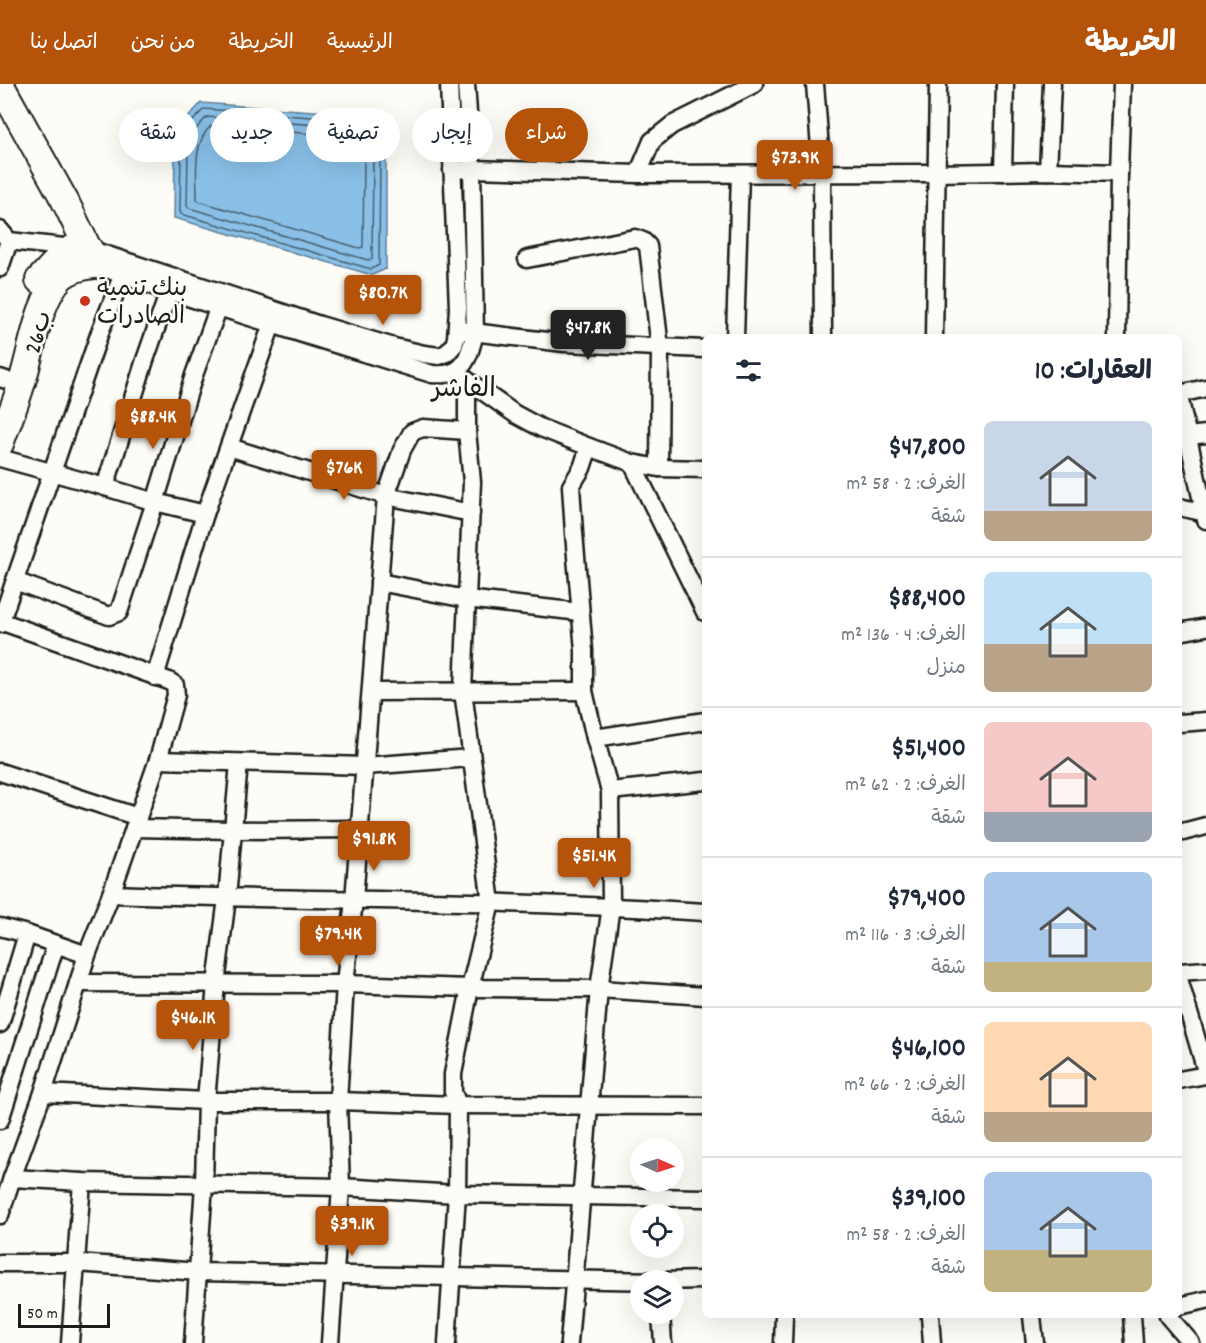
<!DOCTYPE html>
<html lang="ar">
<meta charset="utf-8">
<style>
:root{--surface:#fff;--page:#f2f2f3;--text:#1f2937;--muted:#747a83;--line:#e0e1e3;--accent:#b45309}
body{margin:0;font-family:Dekko,"Playpen Sans Arabic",sans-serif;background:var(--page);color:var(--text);direction:rtl;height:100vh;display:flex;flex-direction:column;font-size:22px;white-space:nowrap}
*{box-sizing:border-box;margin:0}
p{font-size:20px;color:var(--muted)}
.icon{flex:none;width:33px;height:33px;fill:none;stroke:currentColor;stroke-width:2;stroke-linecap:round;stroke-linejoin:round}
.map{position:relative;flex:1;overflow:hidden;direction:ltr}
.panel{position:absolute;left:702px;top:250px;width:480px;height:984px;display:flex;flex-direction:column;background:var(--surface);border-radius:9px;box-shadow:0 6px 24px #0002;direction:rtl}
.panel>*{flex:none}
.top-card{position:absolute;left:18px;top:24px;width:570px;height:54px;direction:rtl;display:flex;gap:12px}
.needle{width:39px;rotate:93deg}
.buttons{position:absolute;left:630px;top:1054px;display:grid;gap:12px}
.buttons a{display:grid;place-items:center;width:54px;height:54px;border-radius:50%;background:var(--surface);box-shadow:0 6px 24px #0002;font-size:30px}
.scale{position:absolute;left:18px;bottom:15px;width:92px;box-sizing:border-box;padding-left:6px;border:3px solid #1c1c1c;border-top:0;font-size:16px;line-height:21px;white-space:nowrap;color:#1c1c1c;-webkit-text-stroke:4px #fdfcf7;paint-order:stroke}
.price{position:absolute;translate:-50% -51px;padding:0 14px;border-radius:6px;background:var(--accent);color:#fff;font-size:20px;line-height:39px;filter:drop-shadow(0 2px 3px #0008)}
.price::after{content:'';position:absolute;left:50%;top:36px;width:18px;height:14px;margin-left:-9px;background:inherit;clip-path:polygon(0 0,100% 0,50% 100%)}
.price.selected{background:#222;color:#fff}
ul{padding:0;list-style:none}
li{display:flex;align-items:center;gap:18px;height:150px;padding:0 30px}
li+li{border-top:2px solid var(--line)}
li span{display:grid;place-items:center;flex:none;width:168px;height:120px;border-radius:9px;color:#555}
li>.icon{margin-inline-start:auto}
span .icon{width:72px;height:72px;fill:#fffc;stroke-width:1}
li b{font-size:26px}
h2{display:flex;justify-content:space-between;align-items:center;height:72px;padding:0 30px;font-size:26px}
.tag{padding:0 21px;border-radius:27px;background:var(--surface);box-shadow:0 6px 24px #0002;font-size:21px;line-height:54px}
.tag.selected{background:var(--accent);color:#fff}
header{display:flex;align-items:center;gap:36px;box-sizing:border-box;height:84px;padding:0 30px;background:var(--accent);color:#fff}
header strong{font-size:28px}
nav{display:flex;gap:33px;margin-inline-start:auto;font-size:21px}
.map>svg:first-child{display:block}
</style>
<header>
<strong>الخريطة</strong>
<nav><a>الرئيسية</a><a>الخريطة</a><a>من نحن</a><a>اتصل بنا</a></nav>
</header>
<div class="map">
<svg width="1206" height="1259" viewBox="0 0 1206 1259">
<rect width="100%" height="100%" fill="#fdfcf7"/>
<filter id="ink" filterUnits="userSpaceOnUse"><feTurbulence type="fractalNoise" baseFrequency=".0167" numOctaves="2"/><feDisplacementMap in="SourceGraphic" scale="12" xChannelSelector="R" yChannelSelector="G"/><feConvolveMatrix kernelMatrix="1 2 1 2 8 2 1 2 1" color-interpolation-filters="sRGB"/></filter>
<g filter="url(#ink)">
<path fill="#8ac0e8" stroke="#5e7e96" stroke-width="1.5" d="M201,19L369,31L386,68V185L372,191L174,134L175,64L183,39Z"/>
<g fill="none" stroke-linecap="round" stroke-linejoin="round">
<g stroke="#485e6e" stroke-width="1.5">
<path d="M204,25L365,37L380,69L379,181L371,185L181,130L180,127L181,65L188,42Z"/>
<path d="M207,33L360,44L373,71L372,175L368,176L189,124L187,122L188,66L195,46Z"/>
<path d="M211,42L354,53L364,73L363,163L359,164L198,117L197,115C197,91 192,59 211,42Z"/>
</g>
<defs>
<g id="minor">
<path d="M815,0L822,90L823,254"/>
<path d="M452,86L472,85L638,90L936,89L1048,87L1119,89"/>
<path d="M1048,87L1052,0"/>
<path d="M1003,88L1005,0"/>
<path d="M638,90L652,57L672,41L754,0"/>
<path d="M0,146L9,157L73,164"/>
<path d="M89,165L320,241L394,263L424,270L439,272L447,269L454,261L456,254L458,224L449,0"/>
<path d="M527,175L635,154L643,157L648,162L660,264L659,384"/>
<path d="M96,181L153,202L312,253L432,290C464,293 468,276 475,249L472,85L466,0"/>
<path d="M0,184L9,157"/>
<path d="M464,247L564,259L705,265"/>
<path d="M735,254L740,90"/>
<path d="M934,254L938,0"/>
<path d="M1117,254L1119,89L1122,0"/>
<path d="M461,292L515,330L541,344L589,363L632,379L659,384L705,385"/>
<path d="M0,294L6,296"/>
<path d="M1179,310L1206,304"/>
<path d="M1179,312L1206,436"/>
<path d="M1188,352L1206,350"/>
<path d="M229,363L386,412L471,429"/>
<path d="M0,374L105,403L155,418L205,430"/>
<path d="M632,379L705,528"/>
<path d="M105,403L145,276L173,196"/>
<path d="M1179,423L1206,429"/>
<path d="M15,497L109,532L119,528L155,418L194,291L219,222"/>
<path d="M379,498L466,515L580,528"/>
<path d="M0,537L169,597L175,601L176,611L158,676L111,810L87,871L43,1009L12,1094L0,1131"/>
<path d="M0,540L100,248L123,190"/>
<path d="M1179,548L1206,543"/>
<path d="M155,593L205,430L272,240L277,230"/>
<path d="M371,608L584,607"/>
<path d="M1179,639L1206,637"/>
<path d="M595,654L705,637"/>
<path d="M158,676L365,682L471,674"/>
<path d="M0,688L138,733"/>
<path d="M610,707L705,697"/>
<path d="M134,744L233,746L360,745"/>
<path d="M1179,749L1206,742"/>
<path d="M111,810C309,817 507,815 705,828"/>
<path d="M0,843L27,850L87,871"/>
<path d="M1179,888L1206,886"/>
<path d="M1179,895L1206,987"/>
<path d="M78,899L345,900L470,904L599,905L705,912"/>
<path d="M0,940L27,850"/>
<path d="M1179,996L1206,991"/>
<path d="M43,1009L206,1017H338L458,1021L705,1022"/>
<path d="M0,1036L56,860"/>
<path d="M12,1094L82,1098L341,1103L457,1110L705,1114"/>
<path d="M0,1179H77L199,1188L659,1197L705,1196"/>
<path d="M1179,1222L1206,1216"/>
<path d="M661,1230L663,1259"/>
<path d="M930,1232L932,1259"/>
<path d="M1032,1232L1035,1259"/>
<path d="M1132,1232L1134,1259"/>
<path d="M1168,1232L1191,1259"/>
<path d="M70,1259L82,1098"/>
<path d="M193,1259L204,1101L206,1017L216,900L227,814L239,679"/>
<path d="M330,1259L341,1103L338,1017L345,900L354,816L386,412L402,366L412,348L423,344L467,347"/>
<path d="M447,1259L457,1110L458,1021L453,1008V990L470,904L491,819L463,607L472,398L467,347V296"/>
<path d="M569,1259L599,905L611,822L610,707L595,654L584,607V567L574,449L571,402L582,384L589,363"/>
<path d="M783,1259L784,1232"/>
</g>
<g id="highway">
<path d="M39,196C48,187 66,163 79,163C81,163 88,165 89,165"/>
<path d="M0,360C7,339 16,319 22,298C32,267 38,216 61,193C69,186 85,181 96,181L65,117L0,0"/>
</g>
</defs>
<use href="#minor" stroke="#1c1c1c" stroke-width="21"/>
<use href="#highway" stroke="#1c1c1c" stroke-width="30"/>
<use href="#minor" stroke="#fdfcf7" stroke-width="16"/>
<use href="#highway" stroke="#fdfcf7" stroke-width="26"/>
</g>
</g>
<circle fill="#c8321e" stroke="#fdfcf7" stroke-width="2" cx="85" cy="217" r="6"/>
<g text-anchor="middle" stroke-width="5" stroke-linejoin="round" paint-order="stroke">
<g font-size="24" fill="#1c1c1c" stroke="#fdfcf7" text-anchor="start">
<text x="97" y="211">بنك تنمية<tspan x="97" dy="28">الصادرات</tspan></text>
</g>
<g font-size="24" fill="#1c1c1c" stroke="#fdfcf7">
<text transform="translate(37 248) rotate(-73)" y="8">26ب</text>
</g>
<g font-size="27" fill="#1c1c1c" stroke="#fdfcf7">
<text x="464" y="312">الفاشر</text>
</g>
</g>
</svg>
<div class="buttons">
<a><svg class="needle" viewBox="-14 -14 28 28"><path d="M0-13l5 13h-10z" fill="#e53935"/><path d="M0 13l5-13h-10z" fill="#747a83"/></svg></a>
<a><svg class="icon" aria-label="locate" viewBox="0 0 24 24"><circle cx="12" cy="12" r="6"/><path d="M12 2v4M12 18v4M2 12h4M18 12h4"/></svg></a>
<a><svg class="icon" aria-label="layers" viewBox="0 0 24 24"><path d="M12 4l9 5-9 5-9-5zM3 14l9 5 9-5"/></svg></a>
</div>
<div class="scale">50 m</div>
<b class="price" style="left:795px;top:107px">$73.9K</b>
<b class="price" style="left:383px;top:242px">$80.7K</b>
<b class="price selected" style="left:588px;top:277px">$47.8K</b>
<b class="price" style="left:153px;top:366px">$88.4K</b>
<b class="price" style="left:344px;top:417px">$76K</b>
<b class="price" style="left:374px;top:788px">$91.8K</b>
<b class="price" style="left:594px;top:805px">$51.4K</b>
<b class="price" style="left:338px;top:883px">$79.4K</b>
<b class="price" style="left:193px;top:967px">$46.1K</b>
<b class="price" style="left:352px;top:1173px">$39.1K</b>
<div class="top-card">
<a class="tag selected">شراء</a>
<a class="tag">إيجار</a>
<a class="tag">تصفية</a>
<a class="tag">جديد</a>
<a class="tag">شقة</a>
</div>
<section class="panel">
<h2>العقارات: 10<svg class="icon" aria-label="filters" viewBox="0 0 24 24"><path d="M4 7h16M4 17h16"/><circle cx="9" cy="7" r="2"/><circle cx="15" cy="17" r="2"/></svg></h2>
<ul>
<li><span style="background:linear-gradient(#c9d6e8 75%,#b9a48a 0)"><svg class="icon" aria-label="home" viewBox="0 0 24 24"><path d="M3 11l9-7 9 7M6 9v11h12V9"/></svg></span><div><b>$47,800</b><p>الغرف: 2 · 58 m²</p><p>شقة</p></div></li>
<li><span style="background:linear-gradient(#bfe0f5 60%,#b9a48a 0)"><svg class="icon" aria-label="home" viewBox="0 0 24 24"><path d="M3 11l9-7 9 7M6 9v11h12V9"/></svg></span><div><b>$88,400</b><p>الغرف: 4 · 136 m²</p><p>منزل</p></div></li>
<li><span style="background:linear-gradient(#f6c9c9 75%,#9aa5b1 0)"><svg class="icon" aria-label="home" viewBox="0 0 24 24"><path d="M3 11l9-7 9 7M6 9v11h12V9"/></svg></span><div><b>$51,400</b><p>الغرف: 2 · 62 m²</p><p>شقة</p></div></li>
<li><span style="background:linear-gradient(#a9c7e8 75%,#c2b280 0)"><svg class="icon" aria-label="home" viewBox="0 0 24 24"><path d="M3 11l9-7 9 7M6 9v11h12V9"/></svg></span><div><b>$79,400</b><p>الغرف: 3 · 116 m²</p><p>شقة</p></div></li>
<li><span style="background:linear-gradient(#ffd9b3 75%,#b9a48a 0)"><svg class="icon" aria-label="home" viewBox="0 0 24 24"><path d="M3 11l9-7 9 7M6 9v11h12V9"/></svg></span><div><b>$46,100</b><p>الغرف: 2 · 66 m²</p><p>شقة</p></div></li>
<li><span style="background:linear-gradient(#a9c7e8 65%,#c2b280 0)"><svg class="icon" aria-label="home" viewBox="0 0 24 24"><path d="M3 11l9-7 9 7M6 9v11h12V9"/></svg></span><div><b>$39,100</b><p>الغرف: 2 · 58 m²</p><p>شقة</p></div></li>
</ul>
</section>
</div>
